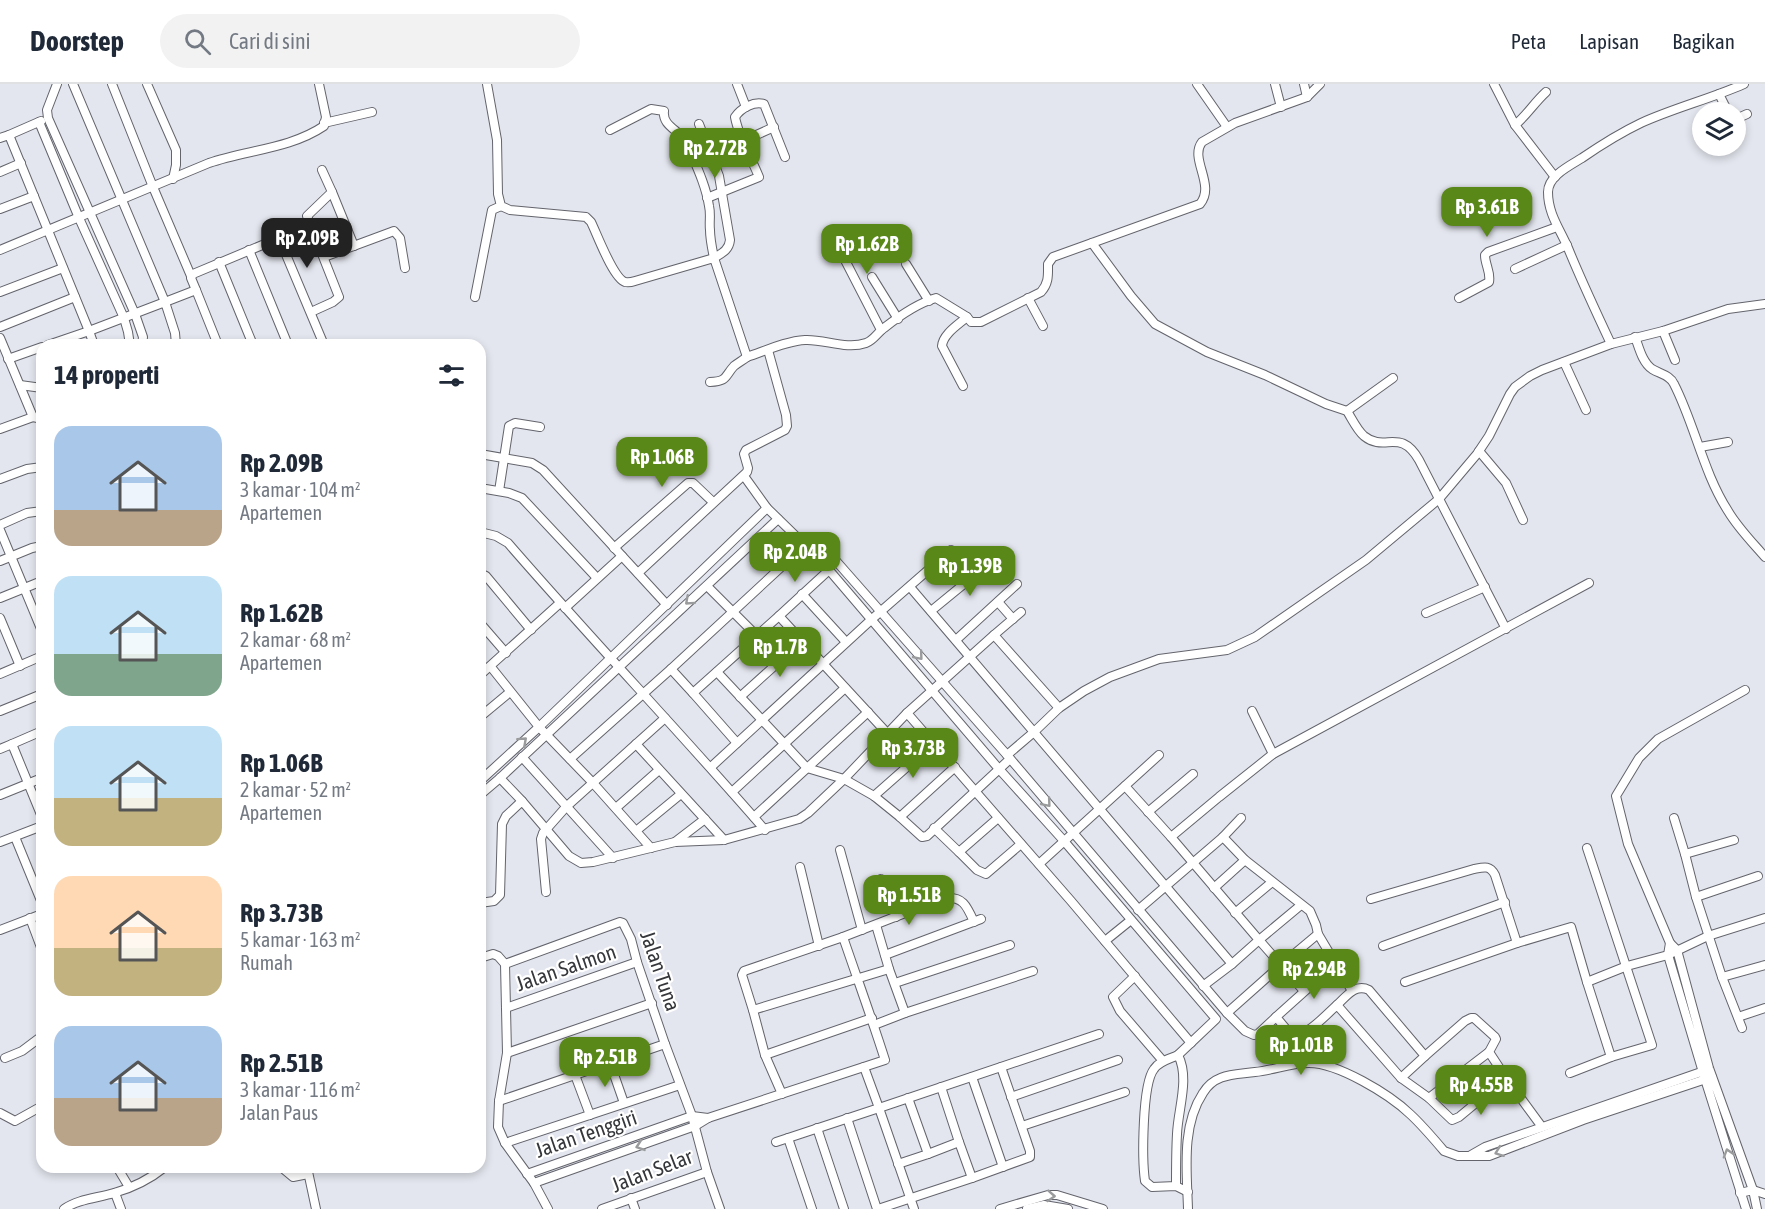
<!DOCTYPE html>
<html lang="id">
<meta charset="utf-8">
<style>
:root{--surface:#fff;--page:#f2f2f3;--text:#1f2937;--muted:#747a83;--line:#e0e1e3;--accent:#598718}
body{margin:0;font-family:"Asap Condensed",sans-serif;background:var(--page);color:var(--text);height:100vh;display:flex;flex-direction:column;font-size:22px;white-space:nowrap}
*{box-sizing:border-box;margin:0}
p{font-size:20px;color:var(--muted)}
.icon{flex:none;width:33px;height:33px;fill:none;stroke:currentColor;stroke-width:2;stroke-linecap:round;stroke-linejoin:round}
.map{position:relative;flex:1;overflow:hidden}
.sheet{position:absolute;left:36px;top:255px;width:450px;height:834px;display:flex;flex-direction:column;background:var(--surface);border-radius:18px;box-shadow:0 3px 9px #0003}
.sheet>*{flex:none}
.fabs{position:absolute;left:1692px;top:18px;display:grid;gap:12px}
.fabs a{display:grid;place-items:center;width:54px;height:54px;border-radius:50%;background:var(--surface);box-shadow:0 3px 9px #0003;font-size:30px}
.price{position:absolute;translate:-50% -51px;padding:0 14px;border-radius:12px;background:var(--accent);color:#fff;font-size:20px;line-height:39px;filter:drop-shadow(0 2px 3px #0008)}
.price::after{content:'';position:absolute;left:50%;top:36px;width:18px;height:14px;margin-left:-9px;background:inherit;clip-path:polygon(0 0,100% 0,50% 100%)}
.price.active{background:#222;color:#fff}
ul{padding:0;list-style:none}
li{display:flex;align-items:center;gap:18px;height:150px;padding:0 18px}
li span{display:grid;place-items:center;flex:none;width:168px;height:120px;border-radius:18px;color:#555}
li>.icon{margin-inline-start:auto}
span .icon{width:72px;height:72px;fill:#fffc;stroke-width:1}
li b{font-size:26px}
h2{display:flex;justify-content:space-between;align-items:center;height:72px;padding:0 18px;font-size:26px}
header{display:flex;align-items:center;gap:36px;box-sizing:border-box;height:84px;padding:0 30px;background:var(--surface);border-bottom:2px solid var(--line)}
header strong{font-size:28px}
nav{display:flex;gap:33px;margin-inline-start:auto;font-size:21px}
.search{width:420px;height:54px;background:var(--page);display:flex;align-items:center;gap:15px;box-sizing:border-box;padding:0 21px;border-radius:33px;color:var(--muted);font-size:22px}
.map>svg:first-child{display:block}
</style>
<header>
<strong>Doorstep</strong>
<div class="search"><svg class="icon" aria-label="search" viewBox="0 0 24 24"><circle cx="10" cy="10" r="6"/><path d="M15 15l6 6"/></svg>Cari di sini</div>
<nav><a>Peta</a><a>Lapisan</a><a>Bagikan</a></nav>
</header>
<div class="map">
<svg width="1765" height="1125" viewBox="0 0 1765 1125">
<rect width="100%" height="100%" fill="#e4e6ef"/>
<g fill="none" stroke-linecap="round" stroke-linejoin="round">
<defs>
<g id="street">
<path d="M57,0L47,26L48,34L135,230L143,253L142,261"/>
<path d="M73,0L165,218L196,206L191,194L193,190L279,154L324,261"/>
<path d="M112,0L153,103L191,192"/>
<path d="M147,0L176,66V81L173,95"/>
<path d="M487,0L497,56L498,110L501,122L510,126L586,133L591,138C597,150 613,194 625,198C629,199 632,198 635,197L714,174L747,273C765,267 786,257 805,256C825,255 846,266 866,259C874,256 877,249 884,244C898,233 918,219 936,214L967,233L971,238H981L1041,208C1049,199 1048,191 1048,180L1053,173L1200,120C1216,101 1189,75 1202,58L1235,39L1307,13L1320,0"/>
<path d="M737,0L746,23"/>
<path d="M1197,0L1227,43"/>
<path d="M1275,0L1281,23"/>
<path d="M1304,0L1307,13"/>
<path d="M1494,0L1515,41L1555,93"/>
<path d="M1719,10L1728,28"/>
<path d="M1736,35L1747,30"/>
<path d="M39,38L79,134L124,234L128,248L130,261"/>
<path d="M324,39L372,28"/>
<path d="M1515,41C1527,31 1534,19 1546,8"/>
<path d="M610,46L651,25L664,27C662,43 681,46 687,60C695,79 706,101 709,122C711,130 709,138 710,146C710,155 712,164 714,174C722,169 729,166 730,156L719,92L699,40"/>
<path d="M9,51L41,37"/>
<path d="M0,54L9,51L89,247L48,261"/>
<path d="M712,71L774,43"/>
<path d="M0,88L21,79"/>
<path d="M332,108L354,162"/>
<path d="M707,114L759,93C751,73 739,55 735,33C741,24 754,17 764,20L785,73"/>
<path d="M0,125L34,112"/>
<path d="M830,147L881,246"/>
<path d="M1092,159L1131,212L1155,240L1207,268L1265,291L1326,320L1347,327C1352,335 1357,346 1364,352C1385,369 1400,343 1419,376L1506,545"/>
<path d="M0,166L209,79C246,66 290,65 324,42L326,33L319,0"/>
<path d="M249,166L288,261"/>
<path d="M324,173L394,147L400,154L405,184"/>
<path d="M219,178L253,261"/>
<path d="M906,180L929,217"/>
<path d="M1515,185L1567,161"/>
<path d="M872,193L898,235"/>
<path d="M196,206L218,261"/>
<path d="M0,208L63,184"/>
<path d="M475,213L492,126L501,122"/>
<path d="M1028,214L1043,242"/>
<path d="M1459,214L1489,198C1491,188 1485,181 1485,171L1488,168L1557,143"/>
<path d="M311,228L333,218L339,213L307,132L332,108L322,86"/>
<path d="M0,243L75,213"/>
<path d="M1663,247L1675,276"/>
<path d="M1635,253C1639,263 1642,278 1652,285C1660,290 1670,291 1674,300C1695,341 1703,388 1728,427C1738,444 1752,458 1765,473"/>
<path d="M0,254L33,333L0,345"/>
<path d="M1611,260C1596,228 1581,196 1568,164C1560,145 1548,130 1548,108C1548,92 1569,82 1582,74C1601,61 1620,49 1641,39C1674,24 1710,15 1744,0"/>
<path d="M94,261L89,247L165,218L175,249L176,261"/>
<path d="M8,275L42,263"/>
<path d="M1564,278L1586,326"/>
<path d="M710,298C728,297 724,293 734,282C738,279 743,276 747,273"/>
<path d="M20,301L42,304"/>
<path d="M963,302L942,262C943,250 958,241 967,233"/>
<path d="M1347,327L1393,294"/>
<path d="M33,333L42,335"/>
<path d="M1700,363L1728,358"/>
<path d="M1479,367L1506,399L1523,436"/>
<path d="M480,370L532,379L543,386L622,472"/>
<path d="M744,392L767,424L805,461"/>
<path d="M0,395L27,385L42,383"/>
<path d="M480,404L509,409L522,414L597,494"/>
<path d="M499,407L509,342L515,339L540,343"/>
<path d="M0,441L27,429L42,427"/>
<path d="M0,446L42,547"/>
<path d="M480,448L496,452L508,459C592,556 681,649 765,746"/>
<path d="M822,461L1007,671L1227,929L1245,947L1254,951L1258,950L1276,933L1292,952C1306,953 1326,931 1337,921L1401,994L1429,1014L1452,1036L1459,1033L1506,994L1542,1043"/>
<path d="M614,464L688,399H693L713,418"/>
<path d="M0,477L32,464L42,462"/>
<path d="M480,489L486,492L531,546"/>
<path d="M638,489L747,388L748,384L744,370L746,366L785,346L787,342L786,331L768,266"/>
<path d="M707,502L756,551"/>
<path d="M910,503L1232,880"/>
<path d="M802,510L846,558"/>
<path d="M0,514L42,497"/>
<path d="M998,518L1013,535"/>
<path d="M565,524L622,472L667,521"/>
<path d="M931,527L992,477"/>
<path d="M1426,529L1485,503"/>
<path d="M779,532L829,486"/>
<path d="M0,534L20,582"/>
<path d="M480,539L506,569"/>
<path d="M994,551L1021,528"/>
<path d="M956,556L1017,500"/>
<path d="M491,583L539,643L593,699L651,764"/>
<path d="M671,585L693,609L779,532L887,649"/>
<path d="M717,588L807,684L844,695L874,712L900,733L922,753L927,752L1010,675"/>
<path d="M0,590L42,572"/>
<path d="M480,591L560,519"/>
<path d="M693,609L737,659"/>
<path d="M740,613L802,557"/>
<path d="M0,627L42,610"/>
<path d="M1252,627L1273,670"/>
<path d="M907,629L994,551L1059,624"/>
<path d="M480,633L510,608"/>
<path d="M12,660L42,647"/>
<path d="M636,660L724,756"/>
<path d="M0,665L12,660L42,733"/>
<path d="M1007,671L1034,648L1059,624L1084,607L1110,593L1159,575L1227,566L1255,553L1366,476L1439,415L1477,370L1489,352L1510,310L1515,303L1530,292L1542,286L1611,260L1663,247L1728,225L1765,220"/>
<path d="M522,673L613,774"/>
<path d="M570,675L671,585L805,461L829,486L999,685L1064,757L1216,935L1178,971"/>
<path d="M711,683L872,535L951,466"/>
<path d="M500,694L522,717"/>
<path d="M480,697L539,643L767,424"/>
<path d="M1125,702L1171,753L1259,856L1301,821"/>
<path d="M732,708L845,604"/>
<path d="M0,711L42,694"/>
<path d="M480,711L500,694L778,435"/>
<path d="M874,712L934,659"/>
<path d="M616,724L659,686"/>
<path d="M1148,728L1193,690"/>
<path d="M754,733L868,628"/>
<path d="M900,733L955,683"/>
<path d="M1674,734L1685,770"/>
<path d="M934,744L959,768L998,734"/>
<path d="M636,747L681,710"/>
<path d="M15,753L42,819"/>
<path d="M1171,753L1219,713L1273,670L1589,499"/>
<path d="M1223,753L1241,734"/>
<path d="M1734,756L1685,770L1696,813L1722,893L1742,944"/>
<path d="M0,758L42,742"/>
<path d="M675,758L705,735"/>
<path d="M840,766L862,846"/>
<path d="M959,768L977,786L986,790L1021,760"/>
<path d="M1039,780L1159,671"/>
<path d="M800,783L819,862"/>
<path d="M881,795L896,833"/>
<path d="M1214,804L1245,776"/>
<path d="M546,808L541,755L543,749L566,723L665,634"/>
<path d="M1696,813L1758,792"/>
<path d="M1371,815L1474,785C1484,783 1490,781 1495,791L1517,859"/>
<path d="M480,819L494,817L500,811L502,740L506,732L522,717L569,772L581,779L593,778L675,758L724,756L799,735L808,729L844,695L907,629L1071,817L1191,959"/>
<path d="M1138,826L1223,753L1245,776L1310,827L1316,841L1318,850L1352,907"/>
<path d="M1235,829L1272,798"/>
<path d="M30,834L42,866"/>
<path d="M0,846L42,830"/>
<path d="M843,853L944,814C963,812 967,822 974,838"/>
<path d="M1105,857L1131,836"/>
<path d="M1670,859L1628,760L1616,712L1639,674L1658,655L1745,606"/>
<path d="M1383,862L1505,818"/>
<path d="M885,871L981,835"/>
<path d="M480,874L493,870L498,872L505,880L507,969L499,1017L498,1043L505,1059L534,1099L548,1125"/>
<path d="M505,880L620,838L623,839L631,855L637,878L665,960L692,1032L707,1088L602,1125"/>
<path d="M1135,892L1113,913L1120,927L1163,977"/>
<path d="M1722,893L1765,881"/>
<path d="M1405,898L1517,859L1571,843L1587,898L1611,973"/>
<path d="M1587,898L1627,882L1668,871L1708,852L1765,834"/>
<path d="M895,899L1010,861"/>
<path d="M1203,902L1232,880L1259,856L1281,881L1227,929"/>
<path d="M1304,907L1281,881L1318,850"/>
<path d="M1337,921C1346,913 1355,899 1369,906L1425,972L1401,994"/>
<path d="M506,924L637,878"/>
<path d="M753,926L765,971L782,1010"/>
<path d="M905,929L1033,887"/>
<path d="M1276,933L1335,880"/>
<path d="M1738,933L1765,924"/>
<path d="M874,941L905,929L889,885"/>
<path d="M507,969L652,919"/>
<path d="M765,971L872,934"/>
<path d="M1425,972L1465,937L1471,934H1474L1495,953L1496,955L1489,968L1506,994"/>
<path d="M5,974L22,967L42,952"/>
<path d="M610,979L624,1019"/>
<path d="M1570,989L1611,973L1652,961L1587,764"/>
<path d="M575,991L590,1031"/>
<path d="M972,993L1003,1083"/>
<path d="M1011,1013L1118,976"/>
<path d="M1429,1014L1489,968"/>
<path d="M499,1017L665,960"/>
<path d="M0,1029L15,1037L42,1022"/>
<path d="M847,1034L877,1125"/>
<path d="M1022,1042L1125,1008"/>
<path d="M817,1044L844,1125"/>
<path d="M788,1054L812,1125"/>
<path d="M776,1058L879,1024L864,983"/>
<path d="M959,1058L972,1094"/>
<path d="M505,1059L680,1001"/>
<path d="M928,1070L959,1058L941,1003"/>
<path d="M1471,1071L1485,1063L1707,986"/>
<path d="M898,1080L928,1070L908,1014"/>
<path d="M117,1083L129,1103"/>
<path d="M281,1083L293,1093L308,1090"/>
<path d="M307,1083L316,1125"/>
<path d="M707,1088L720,1125"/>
<path d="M527,1090L692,1032L708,1034"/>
<path d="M534,1099L695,1042L708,1034L885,976C872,935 857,894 843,853L744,887L742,891L753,926L889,885L876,841"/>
<path d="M1176,1102L1152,1103L1145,1097C1142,1076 1142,1000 1154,985C1159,977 1170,975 1178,971C1190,994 1178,1025 1177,1050C1176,1067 1176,1085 1176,1102L1188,1108"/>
<path d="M115,1109L121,1125"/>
<path d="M1740,1109L1753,1106L1765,1110"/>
<path d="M631,1114L635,1125"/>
<path d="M64,1125C78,1115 98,1114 114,1109C132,1104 150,1095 165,1083"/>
<path d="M878,1125L972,1094L1030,1073V1067L1001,983"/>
<path d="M914,1125L879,1024L1099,950"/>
<path d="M1000,1125L1048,1111H1057L1103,1125"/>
<path d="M1027,1125L1044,1121L1068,1125"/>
<path d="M1188,1125C1187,1088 1181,1042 1203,1009C1215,989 1235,991 1255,988C1274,986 1291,979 1309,979C1338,979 1389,1010 1410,1030C1422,1041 1433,1054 1444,1067L1458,1072H1489L1583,1036L1712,993"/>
<path d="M1746,1125L1705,995L1668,871L1670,859L1677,866L1709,984L1753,1106L1757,1125"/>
</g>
</defs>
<use href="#street" stroke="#63646c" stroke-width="10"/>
<use href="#street" stroke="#fff" stroke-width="8"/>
</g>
<defs><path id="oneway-chevron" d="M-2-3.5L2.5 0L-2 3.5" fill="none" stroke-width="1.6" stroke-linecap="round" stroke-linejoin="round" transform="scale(1.5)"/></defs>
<g stroke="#9a9b9c">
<use href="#oneway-chevron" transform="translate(689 517) rotate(138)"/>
<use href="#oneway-chevron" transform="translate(919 572) rotate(50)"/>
<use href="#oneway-chevron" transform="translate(523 657) rotate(-42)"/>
<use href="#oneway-chevron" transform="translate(1047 719) rotate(50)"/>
<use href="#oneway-chevron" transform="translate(640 1062) rotate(161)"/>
<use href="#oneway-chevron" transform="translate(1499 1068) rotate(159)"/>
<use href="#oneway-chevron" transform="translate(1728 1069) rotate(-107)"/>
<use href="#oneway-chevron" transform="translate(1051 1112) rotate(4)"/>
</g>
<g text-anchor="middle" stroke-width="4.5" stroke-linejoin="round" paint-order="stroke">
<g font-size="21" fill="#36373a" stroke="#fff">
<text transform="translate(566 884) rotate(-19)" y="7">Jalan Salmon</text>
<text transform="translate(660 887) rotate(71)" y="7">Jalan Tuna</text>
<text transform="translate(586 1050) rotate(-19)" y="7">Jalan Tenggiri</text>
<text transform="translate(652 1087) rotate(-21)" y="7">Jalan Selar</text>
</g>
</g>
</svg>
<div class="fabs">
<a><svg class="icon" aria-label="layers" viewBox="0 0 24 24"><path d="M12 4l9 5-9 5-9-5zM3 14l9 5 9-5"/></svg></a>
</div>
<b class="price" style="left:715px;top:95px">Rp 2.72B</b>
<b class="price" style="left:1487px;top:154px">Rp 3.61B</b>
<b class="price active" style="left:307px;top:185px">Rp 2.09B</b>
<b class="price" style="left:867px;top:191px">Rp 1.62B</b>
<b class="price" style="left:662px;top:404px">Rp 1.06B</b>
<b class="price" style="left:795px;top:499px">Rp 2.04B</b>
<b class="price" style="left:970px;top:513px">Rp 1.39B</b>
<b class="price" style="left:780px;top:594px">Rp 1.7B</b>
<b class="price" style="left:913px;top:695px">Rp 3.73B</b>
<b class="price" style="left:909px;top:842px">Rp 1.51B</b>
<b class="price" style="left:1314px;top:916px">Rp 2.94B</b>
<b class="price" style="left:1301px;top:992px">Rp 1.01B</b>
<b class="price" style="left:605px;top:1004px">Rp 2.51B</b>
<b class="price" style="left:1481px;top:1032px">Rp 4.55B</b>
<section class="sheet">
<h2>14 properti<svg class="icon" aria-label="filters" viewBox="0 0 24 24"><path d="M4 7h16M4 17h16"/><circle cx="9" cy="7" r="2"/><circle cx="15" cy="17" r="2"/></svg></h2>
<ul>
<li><span style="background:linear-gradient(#a9c7e8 70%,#b9a48a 0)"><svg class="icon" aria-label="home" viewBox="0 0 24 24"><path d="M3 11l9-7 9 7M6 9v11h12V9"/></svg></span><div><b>Rp 2.09B</b><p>3 kamar · 104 m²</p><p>Apartemen</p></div></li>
<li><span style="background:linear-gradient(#bfe0f5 65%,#7fa58c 0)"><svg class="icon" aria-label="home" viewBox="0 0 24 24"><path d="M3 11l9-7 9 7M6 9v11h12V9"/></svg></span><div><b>Rp 1.62B</b><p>2 kamar · 68 m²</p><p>Apartemen</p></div></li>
<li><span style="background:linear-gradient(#bfe0f5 60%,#c2b280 0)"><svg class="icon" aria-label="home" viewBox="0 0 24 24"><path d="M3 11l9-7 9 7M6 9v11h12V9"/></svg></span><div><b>Rp 1.06B</b><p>2 kamar · 52 m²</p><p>Apartemen</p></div></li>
<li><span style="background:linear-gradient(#ffd9b3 60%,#c2b280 0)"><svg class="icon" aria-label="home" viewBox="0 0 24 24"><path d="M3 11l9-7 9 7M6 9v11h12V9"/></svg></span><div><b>Rp 3.73B</b><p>5 kamar · 163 m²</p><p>Rumah</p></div></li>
<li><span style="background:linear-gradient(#a9c7e8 60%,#b9a48a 0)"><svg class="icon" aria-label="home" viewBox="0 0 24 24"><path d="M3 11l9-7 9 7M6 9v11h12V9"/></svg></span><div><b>Rp 2.51B</b><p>3 kamar · 116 m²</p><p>Jalan Paus</p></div></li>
</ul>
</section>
</div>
